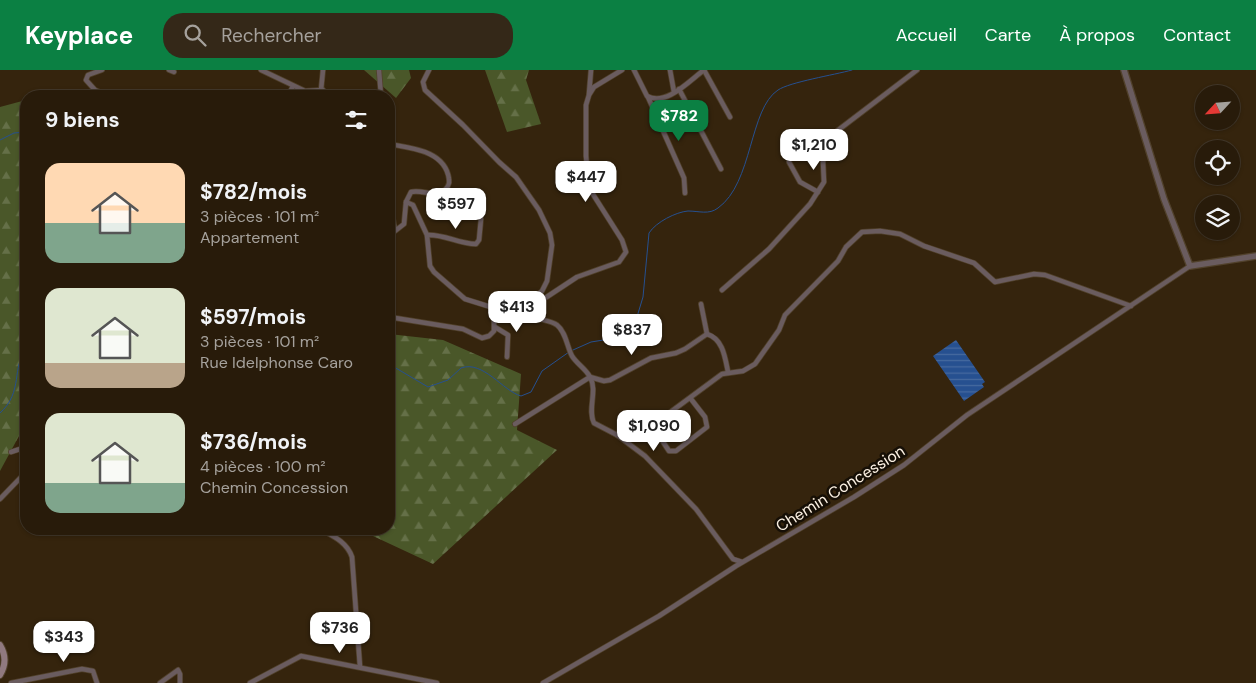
<!DOCTYPE html>
<html lang="fr">
<meta charset="utf-8">
<style>
:root{--surface:#281b0a;--page:#342818;--text:#f1f3f6;--muted:#a5a19c;--line:#44392b;--accent:#0b8043}
body{margin:0;font-family:"DM Sans",sans-serif;background:var(--page);color:var(--text);height:100vh;display:flex;flex-direction:column;font-size:19px;white-space:nowrap}
*{box-sizing:border-box;margin:0}
p{font-size:16px;color:var(--muted)}
.icon{flex:none;width:28px;height:28px;fill:none;stroke:currentColor;stroke-width:2;stroke-linecap:round;stroke-linejoin:round}
.map{position:relative;flex:1;overflow:hidden}
.drawer{position:absolute;left:20px;top:20px;width:375px;height:445px;display:flex;flex-direction:column;background:var(--surface);border-radius:20px;box-shadow:0 1px 4px #0004,0 0 0 1px var(--line)}
.drawer>*{flex:none}
.needle{width:32px;rotate:244deg}
.fabs{position:absolute;left:1195px;top:15px;display:grid;gap:10px}
.fabs a{display:grid;place-items:center;width:45px;height:45px;border-radius:50%;background:var(--surface);box-shadow:0 1px 4px #0004,0 0 0 1px var(--line);font-size:25px}
.price{position:absolute;translate:-50% -42px;padding:0 11px;border-radius:10px;background:#fff;color:#222;font-size:16px;line-height:32px;filter:drop-shadow(0 1px 2px #0008)}
.price::after{content:'';position:absolute;left:50%;top:30px;width:15px;height:11px;margin-left:-8px;background:inherit;clip-path:polygon(0 0,100% 0,50% 100%)}
.price.on{background:var(--accent);color:#fff}
ul{padding:0;list-style:none}
li{display:flex;align-items:center;gap:15px;height:125px;padding:0 25px}
li span{display:grid;place-items:center;flex:none;width:140px;height:100px;border-radius:15px;color:#555}
li>.icon{margin-inline-start:auto}
span .icon{width:60px;height:60px;fill:#fffc;stroke-width:1}
li b{font-size:21px}
h2{display:flex;justify-content:space-between;align-items:center;height:60px;padding:0 25px;font-size:21px}
header{display:flex;align-items:center;gap:30px;box-sizing:border-box;height:70px;padding:0 25px;background:var(--accent);color:#fff}
header strong{font-size:24px}
nav{display:flex;gap:28px;margin-inline-start:auto;font-size:18px}
.search{width:350px;height:45px;background:var(--page);display:flex;align-items:center;gap:12px;box-sizing:border-box;padding:0 18px;border-radius:20px;color:var(--muted);font-size:19px}
.map>svg:first-child{display:block}
</style>
<header>
<strong>Keyplace</strong>
<div class="search"><svg class="icon" aria-label="search" viewBox="0 0 24 24"><circle cx="10" cy="10" r="6"/><path d="M15 15l6 6"/></svg>Rechercher</div>
<nav><a>Accueil</a><a>Carte</a><a>À propos</a><a>Contact</a></nav>
</header>
<div class="map">
<svg width="1256" height="613" viewBox="0 0 1256 613">
<defs>
<pattern id="forest-firs" width="22" height="20" patternUnits="userSpaceOnUse" patternTransform="scale(1.25)"><rect width="22" height="20" fill="#4a5729"/><path d="M5 1l3.5 6h-7zM16 11l3.5 6h-7z" fill="#657048"/></pattern>
<pattern id="water-rules" width="6" height="5" patternUnits="userSpaceOnUse" patternTransform="scale(1.25)"><rect width="6" height="5" fill="#265090"/><path d="M0 2.5h6" fill="none" stroke="#466a9f"/></pattern>
</defs>
<rect width="100%" height="100%" fill="#35240d"/>
<g fill="url(#forest-firs)">
<path d="M364,0H409L411,8L396,28Z"/>
<path d="M485,0H529L526,10L541,54L507,62Z"/>
<path d="M26,30V353L0,401V37Z"/>
<path d="M389,264L443,270L521,304L517,360L557,380L433,494L358,459H389Z"/>
</g>
<path fill="url(#water-rules)" d="M956,270L985,312L982,314L984,317L964,331L933,286Z"/>
<g fill="none" stroke-linecap="round" stroke-linejoin="round">
<g stroke="#265090" stroke-width="1">
<path d="M0,70L14,63L26,62"/>
<path d="M573,280L591,272L616,268L633,260L643,227L649,163C656,152 676,142 688,141C699,141 709,145 718,138C753,113 749,39 778,20C790,12 834,5 852,0"/>
<path d="M389,294L428,317L448,310L461,298C483,290 503,321 521,326L531,322L542,301L569,282"/>
<path d="M0,343C24,322 11,295 26,282"/>
</g>
<defs>
<g id="minor">
<path d="M102,0L88,5L86,10L95,20L108,26"/>
<path d="M169,0L174,2"/>
<path d="M261,0L305,21L323,20L327,26"/>
<path d="M379,0L381,26"/>
<path d="M429,0L423,12L425,20L463,55L499,92L516,107L539,140L550,163L552,175L547,211L542,221L529,233L527,240C534,252 547,248 557,255C566,262 567,277 572,286C577,294 586,299 590,307C598,321 587,339 594,353L617,365L645,386L696,439L733,489L742,492"/>
<path d="M634,0L647,26C666,37 690,10 704,0"/>
<path d="M670,0L674,22"/>
<path d="M704,0L730,47"/>
<path d="M679,19L721,99"/>
<path d="M321,20L323,0"/>
<path d="M589,24L591,0"/>
<path d="M288,26L293,16"/>
<path d="M648,27L684,108L685,123"/>
<path d="M389,74C410,78 445,80 449,109C450,114 447,119 442,122C433,127 421,119 411,122L406,132"/>
<path d="M789,92L800,112L818,122"/>
<path d="M389,136L392,143L395,161L404,154L406,132L413,135L427,165L430,196L434,202L465,229L494,238L527,240L577,207L619,192L626,182L622,170L589,118L586,86V35L589,25L594,17L622,0"/>
<path d="M427,165C445,164 458,174 476,174L479,170L481,149"/>
<path d="M722,220L769,179L810,134L824,112L823,92L825,82L837,61L917,0"/>
<path d="M701,234L707,264"/>
<path d="M389,247L463,259L482,268L489,266L494,261V238"/>
<path d="M495,257L508,265L507,287"/>
<path d="M515,354L590,307L604,311L610,310L651,288L676,283L685,279L707,264C723,269 725,287 728,302"/>
<path d="M652,355L669,381H676L707,357L705,347L691,329"/>
<path d="M617,365L657,352L722,304L743,301L755,294L779,260L785,245L838,191L846,177L862,162L880,161L900,164L924,176L974,193L995,212L1034,204L1045,205L1131,236"/>
<path d="M11,382L26,377"/>
<path d="M0,429L26,402"/>
<path d="M320,459C333,466 347,472 352,487L360,597"/>
<path d="M11,613L82,599L93,601L97,613"/>
<path d="M160,613L178,600L180,604V613"/>
<path d="M250,613L301,586L437,613"/>
<path d="M543,613L659,546L736,496L854,427L904,395L967,345L1190,196"/>
</g>
<path id="tertiary" d="M1124,0L1164,129L1190,196L1256,186"/>
<path id="secondary" d="M0,575C6,585 6,595 0,605"/>
</defs>
<use href="#minor" stroke="#51412b" stroke-width="6"/>
<use href="#tertiary" stroke="#51412b" stroke-width="8"/>
<use href="#secondary" stroke="#51412b" stroke-width="8"/>
<use href="#minor" stroke="#6a5c5f" stroke-width="4.5"/>
<use href="#tertiary" stroke="#6a5c5f" stroke-width="5.5"/>
<use href="#secondary" stroke="#90797f" stroke-width="6"/>
</g>
<g text-anchor="middle" stroke-width="5" stroke-linejoin="round" paint-order="stroke">
<g font-size="16" fill="#fcf1e3" stroke="#160f06">
<text transform="translate(840 418) rotate(-32)" y="6">Chemin Concession</text>
</g>
</g>
</svg>
<div class="fabs">
<a><svg class="needle" viewBox="-14 -14 28 28"><path d="M0-13l5 13h-10z" fill="#e53935"/><path d="M0 13l5-13h-10z" fill="#a5a19c"/></svg></a>
<a><svg class="icon" aria-label="locate" viewBox="0 0 24 24"><circle cx="12" cy="12" r="6"/><path d="M12 2v4M12 18v4M2 12h4M18 12h4"/></svg></a>
<a><svg class="icon" aria-label="layers" viewBox="0 0 24 24"><path d="M12 4l9 5-9 5-9-5zM3 14l9 5 9-5"/></svg></a>
</div>
<b class="price on" style="left:679px;top:72px">$782</b>
<b class="price" style="left:814px;top:101px">$1,210</b>
<b class="price" style="left:586px;top:133px">$447</b>
<b class="price" style="left:456px;top:160px">$597</b>
<b class="price" style="left:517px;top:263px">$413</b>
<b class="price" style="left:632px;top:286px">$837</b>
<b class="price" style="left:654px;top:382px">$1,090</b>
<b class="price" style="left:340px;top:584px">$736</b>
<b class="price" style="left:64px;top:593px">$343</b>
<section class="drawer">
<h2>9 biens<svg class="icon" aria-label="filters" viewBox="0 0 24 24"><path d="M4 7h16M4 17h16"/><circle cx="9" cy="7" r="2"/><circle cx="15" cy="17" r="2"/></svg></h2>
<ul>
<li><span style="background:linear-gradient(#ffd9b3 60%,#7fa58c 0)"><svg class="icon" aria-label="home" viewBox="0 0 24 24"><path d="M3 11l9-7 9 7M6 9v11h12V9"/></svg></span><div><b>$782/mois</b><p>3 pièces · 101 m²</p><p>Appartement</p></div></li>
<li><span style="background:linear-gradient(#dfe7d0 75%,#b9a48a 0)"><svg class="icon" aria-label="home" viewBox="0 0 24 24"><path d="M3 11l9-7 9 7M6 9v11h12V9"/></svg></span><div><b>$597/mois</b><p>3 pièces · 101 m²</p><p>Rue Idelphonse Caro</p></div></li>
<li><span style="background:linear-gradient(#dfe7d0 70%,#7fa58c 0)"><svg class="icon" aria-label="home" viewBox="0 0 24 24"><path d="M3 11l9-7 9 7M6 9v11h12V9"/></svg></span><div><b>$736/mois</b><p>4 pièces · 100 m²</p><p>Chemin Concession</p></div></li>
</ul>
</section>
</div>
